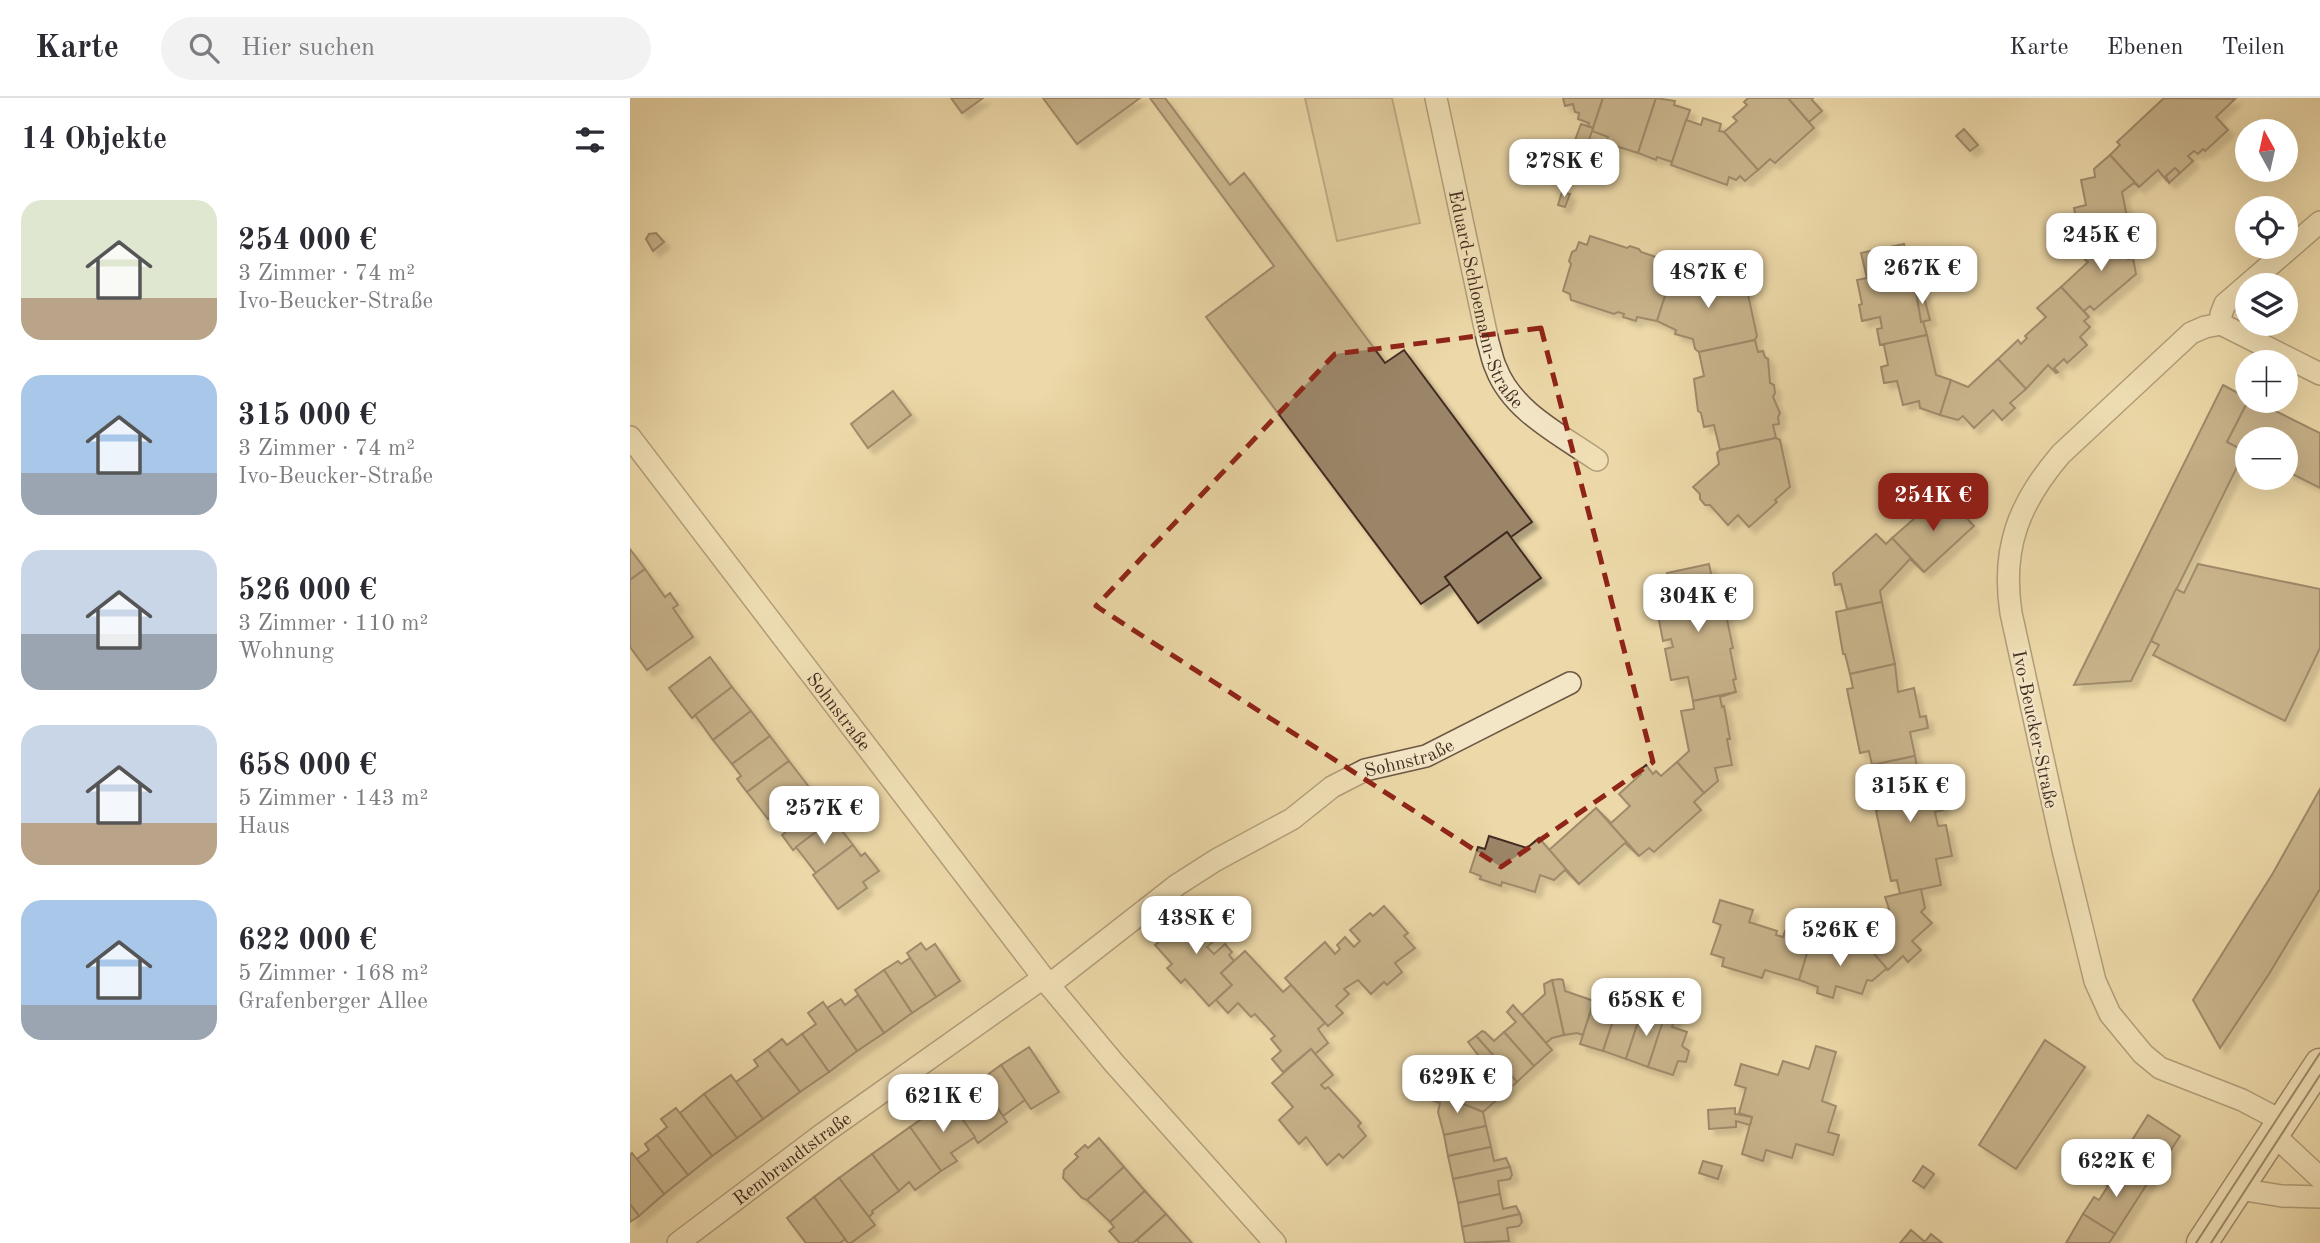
<!DOCTYPE html>
<html lang="de">
<meta charset="utf-8">
<style>
:root{--surface:#fff;--page:#f2f2f3;--text:#2b2b33;--muted:#7c7c81;--line:#e1e1e2;--accent:#8f2418}
body{margin:0;font-family:"Old Standard TT",serif;background:var(--page);color:var(--text);height:100vh;display:flex;flex-direction:column;font-size:26px;white-space:nowrap}
*{box-sizing:border-box;margin:0}
p{font-size:23px;color:var(--muted)}
.icon{flex:none;width:38px;height:38px;fill:none;stroke:currentColor;stroke-width:2;stroke-linecap:round;stroke-linejoin:round}
.map{position:relative;flex:1;overflow:hidden}
.drawer{display:flex;flex-direction:column;background:var(--surface);width:630px}
.drawer>*{flex:none}
.needle{width:46px;rotate:352deg}
.buttons{position:absolute;left:1605px;top:21px;display:grid;gap:14px}
.buttons a{display:grid;place-items:center;width:63px;height:63px;border-radius:50%;background:var(--surface);box-shadow:0 7px 28px #0002;font-size:35px}
.price{position:absolute;translate:-50% -60px;padding:0 16px;border-radius:14px;background:#fff;color:#222;font-size:23px;line-height:46px;filter:drop-shadow(0 2px 4px #0008)}
.price::after{content:'';position:absolute;left:50%;top:42px;width:21px;height:16px;margin-left:-10px;background:inherit;clip-path:polygon(0 0,100% 0,50% 100%)}
.price.active{background:var(--accent);color:#fff}
ul{padding:0;list-style:none}
li{display:flex;align-items:center;gap:21px;height:175px;padding:0 21px}
li span{display:grid;place-items:center;flex:none;width:196px;height:140px;border-radius:21px;color:#555}
li>.icon{margin-inline-start:auto}
span .icon{width:84px;height:84px;fill:#fffc;stroke-width:1}
li b{font-size:30px}
h2{display:flex;justify-content:space-between;align-items:center;height:84px;padding:0 21px;font-size:30px}
header{display:flex;align-items:center;gap:42px;box-sizing:border-box;height:98px;padding:0 35px;background:var(--surface);border-bottom:2px solid var(--line)}
header strong{font-size:33px}
nav{display:flex;gap:38px;margin-inline-start:auto;font-size:24px}
.search{width:490px;height:63px;background:var(--page);display:flex;align-items:center;gap:18px;box-sizing:border-box;padding:0 24px;border-radius:38px;color:var(--muted);font-size:26px}
main{display:flex;flex:1;min-height:0}
.map>svg:first-child{display:block}
</style>
<header>
<strong>Karte</strong>
<div class="search"><svg class="icon" aria-label="search" viewBox="0 0 24 24"><circle cx="10" cy="10" r="6"/><path d="M15 15l6 6"/></svg>Hier suchen</div>
<nav><a>Karte</a><a>Ebenen</a><a>Teilen</a></nav>
</header>
<main>
<section class="drawer">
<h2>14 Objekte<svg class="icon" aria-label="filters" viewBox="0 0 24 24"><path d="M4 7h16M4 17h16"/><circle cx="9" cy="7" r="2"/><circle cx="15" cy="17" r="2"/></svg></h2>
<ul>
<li><span style="background:linear-gradient(#dfe7d0 70%,#b9a48a 0)"><svg class="icon" aria-label="home" viewBox="0 0 24 24"><path d="M3 11l9-7 9 7M6 9v11h12V9"/></svg></span><div><b>254 000 €</b><p>3 Zimmer · 74 m²</p><p>Ivo-Beucker-Straße</p></div></li>
<li><span style="background:linear-gradient(#a9c7e8 70%,#9aa5b1 0)"><svg class="icon" aria-label="home" viewBox="0 0 24 24"><path d="M3 11l9-7 9 7M6 9v11h12V9"/></svg></span><div><b>315 000 €</b><p>3 Zimmer · 74 m²</p><p>Ivo-Beucker-Straße</p></div></li>
<li><span style="background:linear-gradient(#c9d6e8 60%,#9aa5b1 0)"><svg class="icon" aria-label="home" viewBox="0 0 24 24"><path d="M3 11l9-7 9 7M6 9v11h12V9"/></svg></span><div><b>526 000 €</b><p>3 Zimmer · 110 m²</p><p>Wohnung</p></div></li>
<li><span style="background:linear-gradient(#c9d6e8 70%,#b9a48a 0)"><svg class="icon" aria-label="home" viewBox="0 0 24 24"><path d="M3 11l9-7 9 7M6 9v11h12V9"/></svg></span><div><b>658 000 €</b><p>5 Zimmer · 143 m²</p><p>Haus</p></div></li>
<li><span style="background:linear-gradient(#a9c7e8 75%,#9aa5b1 0)"><svg class="icon" aria-label="home" viewBox="0 0 24 24"><path d="M3 11l9-7 9 7M6 9v11h12V9"/></svg></span><div><b>622 000 €</b><p>5 Zimmer · 168 m²</p><p>Grafenberger Allee</p></div></li>
</ul>
</section>
<div class="map">
<svg width="1690" height="1145" viewBox="0 0 1690 1145">
<defs>
<filter id="shadow"><feDropShadow dx="6" dy="6" stdDeviation="2" flood-color="#0004"/></filter>
</defs>
<rect width="100%" height="100%" fill="#ecd8a8"/>
<filter id="stains"><feTurbulence type="fractalNoise" baseFrequency=".00286" numOctaves="4"/><feColorMatrix values="0 0 0 0 .2 0 0 0 0 .09 0 0 0 0 .02 0 0 0 .5 -.17"/></filter>
<radialGradient id="worn" r=".72"><stop offset=".6" stop-color="#630" stop-opacity="0"/><stop offset="1" stop-color="#630" stop-opacity=".3"/></radialGradient>
<path fill="#cfbb91" stroke="#89745a" stroke-width="2" d="M675,0H762L790,125L707,143Z"/>
<g fill="#9b8568" stroke="#432c22" stroke-width="2" filter="url(#shadow)">
<path d="M321,0H353L332,15Z"/>
<path d="M413,0H510L447,46Z"/>
<path d="M520,0H535L600,87L614,75L755,265L774,252L902,424L881,439L877,434L815,479L820,486L791,506L576,219L644,168Z"/>
<path d="M933,0H973L963,30L958,28L959,25L948,21L949,15L945,14L943,6L935,8Z"/>
<path d="M973,0H1026L1008,55L976,45L978,39L962,33Z"/>
<path d="M1026,0L1045,3L1044,7L1060,12L1042,64L1027,59L1026,62L1008,55Z"/>
<path d="M1118,0H1158L1184,30L1145,65L1140,61L1128,72L1094,34L1107,23L1103,19L1117,7L1114,4Z"/>
<path d="M1158,0H1183L1182,2L1192,13L1179,24Z"/>
<path d="M1534,0L1605,1L1586,19L1598,32L1575,53L1573,51L1568,56L1564,53L1558,58L1563,63L1550,75L1545,70L1536,78L1539,81L1537,83L1528,72L1509,89L1480,57L1490,47L1487,44Z"/>
<path d="M1073,20L1091,26L1089,33L1094,34L1128,72L1115,83L1110,78L1106,82L1099,79L1097,87L1041,67L1056,22L1071,27Z"/>
<path d="M951,26L963,30L957,48L944,45Z"/>
<path d="M1334,31L1348,47L1340,53L1326,38Z"/>
<path d="M1480,57L1509,89L1504,85L1492,94L1500,134L1459,143L1455,124L1447,126L1444,110L1456,107L1451,82L1465,79L1464,71Z"/>
<path d="M1545,70L1550,75L1539,85L1536,78Z"/>
<path d="M932,94L940,96L935,109L928,107Z"/>
<path d="M1500,134L1501,136L1493,137L1498,161L1503,160L1506,176L1464,212L1460,208L1454,213L1459,219L1431,189L1458,164L1455,162L1462,156L1459,143Z"/>
<path d="M26,135L34,144L23,153L16,141L19,136Z"/>
<path d="M960,138L997,150L1000,148L1009,151L1011,154L1029,160L1031,166L1044,170L1027,223L1007,219L1006,223L993,219L994,216L988,214L984,216L941,202L940,196L933,193L941,166L939,163L942,154L946,152L949,144L957,147Z"/>
<path d="M1274,146L1282,176L1289,175L1292,191L1286,193L1288,206L1297,237L1250,247L1247,231L1252,230L1250,219L1232,223L1229,207L1232,206L1227,182L1237,180L1231,155Z"/>
<path d="M1285,158L1289,175L1282,176L1279,160Z"/>
<path d="M1044,170L1063,176L1064,172L1071,174L1075,172L1084,175L1086,179L1104,185V187L1117,192L1127,238L1125,242L1069,254L1065,251L1063,241L1045,236L1046,232L1027,223Z"/>
<path d="M1431,189L1459,219L1454,223L1460,229L1450,239L1457,247L1437,265L1434,261L1424,270L1428,274L1426,275L1418,267L1396,291L1368,261L1388,242L1391,246L1397,240L1395,238L1416,219L1407,210Z"/>
<path d="M1292,191L1300,222L1291,224L1286,193Z"/>
<path d="M1297,237L1306,277L1321,282L1310,317L1290,310L1289,303L1273,307L1267,283L1254,285L1251,269L1258,267L1254,247H1250Z"/>
<path d="M1125,242L1128,254L1133,253L1135,259L1138,261L1140,285L1144,287L1145,295L1143,299L1150,315L1148,319L1149,326L1143,327L1146,340L1090,352L1084,327L1074,329L1071,315L1068,313L1064,281L1074,278L1069,254Z"/>
<path d="M1368,261L1396,291L1380,305L1385,310L1372,322L1363,312L1344,330L1333,318L1328,322L1310,317L1321,282L1338,289Z"/>
<path d="M1593,287L1617,300L1618,303L1597,344L1615,353L1501,583L1444,587Z"/>
<path d="M263,293L281,317L238,350L221,326Z"/>
<path d="M1618,303H1625L1690,335V390L1656,373V341H1617V354L1597,344Z"/>
<path d="M1146,340L1150,342L1160,389L1145,402L1147,404L1119,429L1108,417L1098,427L1080,407H1075L1070,401V396L1063,389L1089,366L1087,355L1090,352Z"/>
<path d="M1311,397L1328,417L1331,414L1344,428L1294,474L1262,440Z"/>
<path d="M877,434L911,480L848,525L815,479Z"/>
<path d="M1246,436L1256,446L1262,440L1294,474L1280,461L1250,493L1252,504L1217,511L1211,486L1205,487L1203,475Z"/>
<path d="M0,451L15,471L0,482Z"/>
<path d="M1079,466L1082,480L1088,479L1103,550L1100,551L1106,581L1103,582L1106,594L1063,603L1058,579L1041,582L1035,551L1043,549L1041,541L1033,543L1027,512L1044,508L1037,475Z"/>
<path d="M1568,466L1690,491V550L1655,623L1523,557L1529,547L1521,543L1546,491L1554,495Z"/>
<path d="M15,471L35,499L40,495L48,507L43,510L63,539L17,572L0,549V482Z"/>
<path d="M1252,504L1265,566L1220,576L1215,556H1213L1206,514Z"/>
<path d="M80,559L102,589L62,620L39,590Z"/>
<path d="M1265,566L1268,594L1284,590L1290,619L1296,618L1298,630L1280,634L1285,658L1242,667L1239,653L1230,655L1217,591L1223,590L1220,576Z"/>
<path d="M102,589L121,613L83,642L65,617Z"/>
<path d="M1106,594L1090,599L1092,609L1094,608L1100,641H1097L1102,667L1085,670L1088,683L1074,695L1047,664L1059,653L1051,613L1064,611L1063,603Z"/>
<path d="M121,613L140,638L102,666L83,642Z"/>
<path d="M140,638L159,663L117,694L107,681L111,678L102,666Z"/>
<path d="M1285,658L1290,685L1307,682L1313,712L1305,714L1308,728L1316,727L1322,758L1306,761L1311,787L1270,796L1267,782L1261,783L1246,713L1248,712L1241,681L1244,680L1242,667Z"/>
<path d="M159,663L179,689L138,721L117,694Z"/>
<path d="M1047,664L1074,695L1064,704L1071,712L1024,754L1019,750L1009,758L966,710L981,725L1000,708L989,696L1011,676L1009,673L1016,667L1023,676L1026,673L1031,678Z"/>
<path d="M179,689L203,721L163,752L152,737L155,735L142,718Z"/>
<path d="M1690,691V791L1639,876L1590,950L1563,902L1643,775Z"/>
<path d="M966,710L1009,758L995,745L949,786L919,752Z"/>
<path d="M203,721L223,747L186,775L166,749Z"/>
<path d="M859,738L897,750L909,740L949,786L935,772L924,782L910,777L905,794L872,784L871,788L850,781L851,778L840,774L848,749L855,751Z"/>
<path d="M223,747L231,758L235,755L249,773L233,784L237,790L208,811L183,777Z"/>
<path d="M1291,791L1295,810L1291,814L1302,825L1282,843L1291,852L1278,864L1273,858L1258,872L1231,841L1260,814L1255,799Z"/>
<path d="M1090,802L1123,812L1119,824L1147,833L1146,837L1153,839L1155,833L1181,842L1169,882L1135,872L1132,880L1092,868L1094,860L1081,856L1091,827L1083,824Z"/>
<path d="M754,808L778,835L774,838L785,850L765,865L772,874L757,887L754,884L741,896L728,882L714,891L719,896L706,908L713,915L698,928L655,880L695,844L705,856L710,851L707,847L715,839L724,849L730,843L720,832L740,815L743,818Z"/>
<path d="M558,811L568,822L573,817L591,837L577,849L584,856L595,846L602,854L599,857L604,863L591,875L602,887L579,908L555,881L551,885L537,870L542,866L525,847L536,837L533,833Z"/>
<path d="M1231,841L1258,872L1256,871L1242,883L1237,882L1232,896L1206,888L1203,900L1187,895L1188,889L1169,882L1181,842L1220,854L1231,844Z"/>
<path d="M291,845L296,852L305,846L330,883L306,899L277,855Z"/>
<path d="M615,853L653,894L661,887L695,925L688,931L698,945L685,956L681,951L653,974L642,961L651,953L641,941L645,938L625,916L621,919L608,905L598,915L586,902L602,887L591,875Z"/>
<path d="M280,860L306,899L282,915L254,872L268,863L271,866Z"/>
<path d="M254,872L282,915L254,935L225,892Z"/>
<path d="M930,881L933,882L935,893L964,903L953,937L947,935L934,937L922,882Z"/>
<path d="M922,882L934,937L922,940L916,945L892,917L915,896L914,886Z"/>
<path d="M986,893L992,896L973,953L950,946L964,903L978,907L982,895Z"/>
<path d="M992,896L1000,898L1001,902L997,914L1010,918L996,961L973,953Z"/>
<path d="M228,897L254,935L227,953L197,910L211,901L215,907Z"/>
<path d="M193,904L227,953L199,974L172,936L186,926L178,915Z"/>
<path d="M883,907L922,952L904,968L874,934L886,924L877,914Z"/>
<path d="M1031,909L1037,911L1018,969L996,961L1010,918L1023,923L1027,911Z"/>
<path d="M1037,911L1045,913L1046,916L1042,929L1057,934L1052,948L1059,953L1056,964L1048,963L1043,977L1018,969Z"/>
<path d="M852,933L855,934L864,943L874,934L904,968L887,984L846,938Z"/>
<path d="M172,936L199,974L170,994L138,952L152,941L157,947Z"/>
<path d="M846,938L887,984L869,1000L838,966L848,957L838,944Z"/>
<path d="M1415,942L1455,969L1386,1071L1349,1047Z"/>
<path d="M1186,948L1206,954L1192,1003L1206,1008L1198,1034L1209,1037L1203,1057L1166,1046L1162,1060L1136,1052L1133,1063L1112,1056L1122,1019L1109,1015L1116,990L1105,987L1111,966L1148,977L1153,963L1179,971Z"/>
<path d="M399,949L429,994L401,1011L371,967Z"/>
<path d="M681,951L703,977L691,987L695,991L698,989L731,1025L728,1028L736,1038L713,1060L709,1056L697,1067L676,1039L669,1046L649,1022L663,1009L642,985Z"/>
<path d="M138,952L170,994L133,1021L106,984L128,968L124,962Z"/>
<path d="M838,966L869,1000L853,1014L799,992L805,985L813,988Z"/>
<path d="M371,967L395,1002L373,1018L349,983Z"/>
<path d="M101,977L133,1021L107,1040L74,996Z"/>
<path d="M349,983L377,1024L348,1045L319,1002Z"/>
<path d="M799,992L853,1014L856,1028L814,1037L808,1014L810,1005L799,1001Z"/>
<path d="M74,996L107,1040L82,1058L50,1015Z"/>
<path d="M319,1002L345,1039L321,1055L327,1063L311,1073L280,1029Z"/>
<path d="M46,1010L82,1058L58,1077L27,1037L37,1029L31,1021Z"/>
<path d="M1105,1010V1016L1122,1019L1120,1027L1106,1023V1029L1079,1031L1078,1012Z"/>
<path d="M1518,1017L1550,1038L1537,1058L1539,1059L1533,1069L1529,1067L1517,1086L1487,1066Z"/>
<path d="M856,1028L861,1049L818,1058L814,1037Z"/>
<path d="M280,1029L311,1073L285,1092L279,1084L269,1093L242,1056Z"/>
<path d="M27,1037L58,1077L34,1096L7,1061L19,1052L15,1046Z"/>
<path d="M469,1040L494,1069L457,1102L452,1100L433,1080L434,1072L448,1059L445,1056L455,1047L458,1050Z"/>
<path d="M861,1049L864,1063L876,1060L880,1069L823,1081L818,1058Z"/>
<path d="M2,1055L34,1096L9,1118L0,1106V1057Z"/>
<path d="M242,1056L269,1093L242,1113L243,1115L239,1119L209,1080Z"/>
<path d="M1073,1063L1092,1068L1088,1081L1069,1075Z"/>
<path d="M1487,1066L1517,1086L1485,1136L1453,1116L1464,1099L1469,1102L1478,1088L1474,1085Z"/>
<path d="M1293,1068L1304,1076L1294,1090L1283,1083Z"/>
<path d="M494,1069L515,1093L480,1124L457,1102Z"/>
<path d="M880,1069L882,1077L880,1081L868,1083L870,1096L828,1105L823,1081Z"/>
<path d="M209,1080L245,1127L221,1145H218L184,1099Z"/>
<path d="M515,1093L536,1116L503,1145H490L479,1133L484,1129L480,1124Z"/>
<path d="M870,1096L873,1111L886,1108L890,1116L832,1129L828,1105Z"/>
<path d="M184,1099L215,1141L210,1145H176L157,1120Z"/>
<path d="M0,1106L9,1118L0,1124Z"/>
<path d="M536,1116L562,1145H509L507,1142Z"/>
<path d="M890,1116L892,1124L889,1128L877,1130L879,1143L835,1145L832,1129Z"/>
<path d="M1453,1116L1485,1136L1479,1145H1436Z"/>
<path d="M1281,1132L1295,1144L1294,1145H1270Z"/>
<path d="M1301,1136L1312,1145H1294Z"/>
</g>
<g fill="none" stroke-linecap="round" stroke-linejoin="round">
<defs>
<g id="minor">
<path id="s1" d="M806,0L858,244C861,253 862,262 866,270C882,313 931,337 967,362"/>
<path d="M1591,226V216L1595,206L1690,124"/>
<path id="s2" d="M0,339L419,887L484,965L645,1145"/>
<path id="s3" d="M419,887L547,787L586,762L662,721L702,689L735,672L796,658L940,585"/>
<path d="M1652,1023L1612,1002L1530,970L1513,956L1480,916L1465,883L1433,752L1381,515C1371,450 1389,405 1431,356L1561,235L1575,229L1591,226L1690,276"/>
<path d="M1643,1036L1690,1080"/>
<path d="M1609,1091L1652,1098L1690,1099"/>
<path id="s4" d="M48,1145L194,1035L413,880"/>
</g>
<path id="secondary" d="M1572,1145L1690,966"/>
</defs>
<use href="#minor" stroke="#6d5744" stroke-width="24"/>
<use href="#secondary" stroke="#432c22" stroke-width="33"/>
<use href="#minor" stroke="#f3e6c6" stroke-width="21"/>
<use href="#secondary" stroke="#f3e6c6" stroke-width="30"/>
<g stroke="#432c22" stroke-width="2">
<path d="M1566,1145L1690,955"/>
<path d="M1581,1145L1690,977"/>
</g>
</g>
<path d="M0 0H1690V1145H0ZM911,230L1023,664L871,769L466,508L705,256Z" fill="#ecd8a8" fill-opacity=".55" fill-rule="evenodd"/>
<path fill="none" stroke="#8f2418" stroke-width="5" stroke-dasharray="14 9" stroke-linejoin="round" d="M911,230L1023,664L871,769L466,508L705,256Z"/>
<g text-anchor="middle" stroke-width="5" stroke-linejoin="round" paint-order="stroke">
<g font-size="19" fill="#432c22" stroke="#f3e6c6">
<text dy="7" stroke="none"><textPath href="#s1" startOffset="208">Eduard-Schloemann-Straße</textPath></text>
<text dy="7" stroke="none"><textPath href="#s2" startOffset="345">Sohnstraße</textPath></text>
<text transform="translate(1406 631) rotate(78)" y="7">Ivo-Beucker-Straße</text>
<text dy="7" stroke="none"><textPath href="#s3" startOffset="429">Sohnstraße</textPath></text>
<text dy="7" stroke="none"><textPath href="#s4" startOffset="142">Rembrandtstraße</textPath></text>
</g>
</g>
<rect width="100%" height="100%" filter="url(#stains)"/>
<rect width="100%" height="100%" fill="url(#worn)"/>
</svg>
<div class="buttons">
<a><svg class="needle" viewBox="-14 -14 28 28"><path d="M0-13l5 13h-10z" fill="#e53935"/><path d="M0 13l5-13h-10z" fill="#7c7c81"/></svg></a>
<a><svg class="icon" aria-label="locate" viewBox="0 0 24 24"><circle cx="12" cy="12" r="6"/><path d="M12 2v4M12 18v4M2 12h4M18 12h4"/></svg></a>
<a><svg class="icon" aria-label="layers" viewBox="0 0 24 24"><path d="M12 4l9 5-9 5-9-5zM3 14l9 5 9-5"/></svg></a>
<a>+</a>
<a>−</a>
</div>
<b class="price" style="left:934px;top:101px">278K €</b>
<b class="price" style="left:1471px;top:175px">245K €</b>
<b class="price" style="left:1292px;top:208px">267K €</b>
<b class="price" style="left:1078px;top:212px">487K €</b>
<b class="price active" style="left:1303px;top:435px">254K €</b>
<b class="price" style="left:1068px;top:536px">304K €</b>
<b class="price" style="left:1280px;top:726px">315K €</b>
<b class="price" style="left:194px;top:748px">257K €</b>
<b class="price" style="left:566px;top:858px">438K €</b>
<b class="price" style="left:1210px;top:870px">526K €</b>
<b class="price" style="left:1016px;top:940px">658K €</b>
<b class="price" style="left:827px;top:1017px">629K €</b>
<b class="price" style="left:313px;top:1036px">621K €</b>
<b class="price" style="left:1486px;top:1101px">622K €</b>
</div>
</main>
